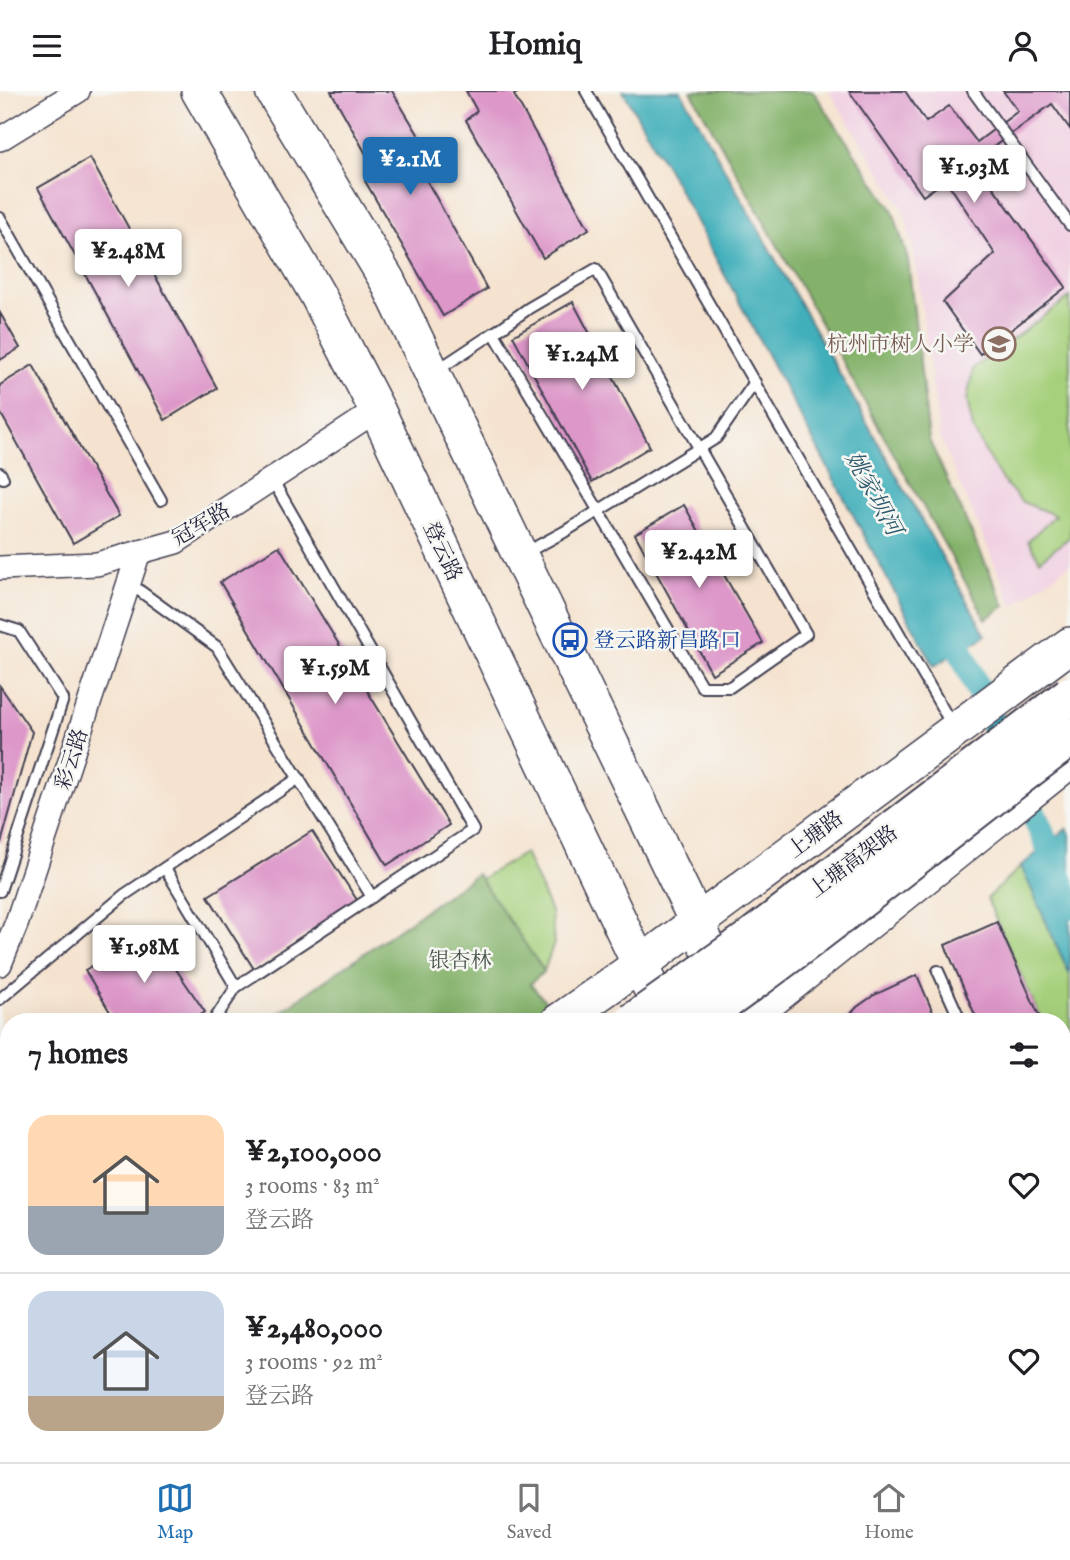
<!DOCTYPE html>
<meta charset="utf-8">
<style>
:root{--surface:#fff;--page:#f6f6f6;--text:#202124;--muted:#757577;--line:#e0e0e0;--accent:#1f6fb2}
body{margin:0;font-family:"IM FELL English","Noto Serif SC",serif;background:var(--page);color:var(--text);height:100vh;display:flex;flex-direction:column;font-size:26px;white-space:nowrap}
*{box-sizing:border-box;margin:0}
p{font-size:23px;color:var(--muted)}
.icon{flex:none;width:38px;height:38px;fill:none;stroke:currentColor;stroke-width:2;stroke-linecap:round;stroke-linejoin:round}
.map{position:relative;flex:1;overflow:hidden}
.details{position:absolute;left:0px;top:922px;width:1071px;height:450px;display:flex;flex-direction:column;background:var(--surface);border-radius:28px 28px 0 0;box-shadow:0 7px 28px #0002}
.details>*{flex:none}
.price{position:absolute;translate:-50% -60px;padding:0 16px;border-radius:7px;background:#fff;color:#222;font-size:23px;line-height:46px;filter:drop-shadow(0 2px 4px #0008)}
.price::after{content:'';position:absolute;left:50%;top:42px;width:21px;height:16px;margin-left:-10px;background:inherit;clip-path:polygon(0 0,100% 0,50% 100%)}
.price.selected{background:var(--accent);color:#fff}
ul{padding:0;list-style:none}
li{display:flex;align-items:center;gap:21px;height:175px;padding:0 28px}
li+li{border-top:2px solid var(--line)}
li span{display:grid;place-items:center;flex:none;width:196px;height:140px;border-radius:21px;color:#555}
li>.icon{margin-inline-start:auto}
span .icon{width:84px;height:84px;fill:#fffc;stroke-width:1}
li b{font-size:30px}
h2{display:flex;justify-content:space-between;align-items:center;height:84px;padding:0 28px;font-size:30px}
header{display:flex;justify-content:space-between;align-items:center;height:91px;padding:0 28px;background:var(--surface);font-size:32px;font-weight:700}
.tabs{display:flex;justify-content:space-around;align-items:center;height:98px;border-top:2px solid var(--line);background:var(--surface);font-size:19px;color:var(--muted)}
.tabs a{display:grid;justify-items:center;gap:4px}
.tabs .selected{color:var(--accent)}
.map>svg:first-child{display:block}
</style>
<header><svg class="icon" aria-label="menu" viewBox="0 0 24 24"><path d="M4 6h16M4 12h16M4 18h16"/></svg>Homiq<svg class="icon" aria-label="person" viewBox="0 0 24 24"><circle cx="12" cy="8" r="4"/><path d="M4 21q1-7 8-7t8 7"/></svg></header>
<div class="map">
<svg width="1070" height="1371" viewBox="0 0 1070 1371">
<rect width="100%" height="100%" fill="#f6f6f2"/>
<filter id="ink" filterUnits="userSpaceOnUse"><feTurbulence type="fractalNoise" baseFrequency=".0143" numOctaves="2"/><feDisplacementMap in="SourceGraphic" scale="14" xChannelSelector="R" yChannelSelector="G"/><feConvolveMatrix kernelMatrix="1 2 1 2 8 2 1 2 1" color-interpolation-filters="sRGB"/></filter>
<filter id="wash" filterUnits="userSpaceOnUse"><feTurbulence type="fractalNoise" baseFrequency=".00686" numOctaves="4" result="noise"/><feDisplacementMap in="SourceGraphic" scale="28" xChannelSelector="R" yChannelSelector="G"/><feGaussianBlur stdDeviation="1.57" result="paint"/><feColorMatrix in="noise" values="0 0 0 0 0 0 0 0 0 0 0 0 0 0 0 0 0 1.4 0 .05"/><feComposite in="paint" operator="in"/></filter>
<g filter="url(#wash)">
<rect width="100%" height="100%" fill="#f5e3cf"/>
<g fill="#f1d0e2">
<path d="M829,0H1070V473L1013,515L940,347L914,159L903,117Z"/>
<path d="M247,1363H802L805,1371H236Z"/>
</g>
<g fill="#a6d07b" stroke="#64795b" stroke-width="2">
<path d="M1070,206V446L1040,469L1028,450L1055,424L1022,411L1002,389L988,366L973,338L967,309L973,277Z"/>
<path d="M525,762L551,821L554,852L544,880L477,790Z"/>
<path d="M1021,775L1070,884V995L1062,978V931H1042L987,808Z"/>
</g>
<g fill="#84b26b" stroke="#536a53" stroke-width="2">
<path d="M691,0H813L893,120L908,169L929,349L1005,515L986,528Z"/>
<path d="M477,783L544,880L530,893L551,916L529,931H266Z"/>
<path d="M9,1111V1293L0,1299V1117Z"/>
<path d="M155,1363H247L236,1371H144Z"/>
</g>
<g fill="#3fafba" stroke="#30687a" stroke-width="2">
<path d="M623,0H681L986,544L934,575L669,80Z"/>
<path d="M1067,737L1070,744V884L1021,775Z"/>
</g>
<g fill="none" stroke-linecap="round" stroke-linejoin="round">
<path stroke="#3fafba" stroke-width="26" d="M942,529L961,560L1047,753L1070,815"/>
</g>
<g id="blocks">
<g fill="#dd97c9">
<path d="M331,0H392L425,55L412,63L487,198L443,225L365,90L376,81Z"/>
<path d="M466,0H521L514,4L589,138L543,167L466,29L477,20Z"/>
<path d="M849,0H905L926,31L949,15L977,51L1018,20L1003,0H1070V38L1052,13L974,70L1066,196L980,263L943,211L995,163L946,89L923,105Z"/>
<path d="M90,67L217,297L165,329L38,97Z"/>
<path d="M573,211L650,356L592,391L513,245Z"/>
<path d="M0,222L20,257L0,269Z"/>
<path d="M33,274L119,425L73,452L0,321V294Z"/>
<path d="M684,414L763,552L712,583L635,443Z"/>
<path d="M279,455L449,734L387,774L220,491Z"/>
<path d="M0,595L32,641L1,752H0Z"/>
<path d="M312,740L357,809L254,878L208,805Z"/>
<path d="M997,831L1042,931H978L945,854Z"/>
<path d="M150,840L205,921L190,931H106L113,926L85,879Z"/>
<path d="M917,884L937,931H843L857,916L874,904Z"/>
<path d="M1062,976L1070,994V1071L1062,1075Z"/>
<path d="M9,995V1053L0,1059V1000Z"/>
<path d="M1070,1102V1176L1062,1158V1105Z"/>
<path d="M1069,1271L1070,1367L1063,1370L1062,1274Z"/>
<path d="M333,1363H702L691,1371H322Z"/>
<path d="M987,1363H1044L1047,1371H991Z"/>
</g>
</g>
</g>
<g filter="url(#ink)">
<use href="#blocks" fill-opacity="0" stroke="#423f51" stroke-width="2"/>
<g fill="none" stroke-linecap="round" stroke-linejoin="round">
<defs>
<g id="lane">
<path d="M586,0L952,634"/>
<path d="M973,0L1070,134"/>
<path d="M0,127L161,409"/>
<path d="M596,178L806,543L730,596H702L494,242L529,217Z"/>
<path d="M436,280L495,241"/>
<path d="M0,382L3,387"/>
<path d="M525,462L564,441L716,347L755,291"/>
<path d="M129,492L217,556L372,806"/>
<path d="M0,534L19,540L63,608L0,800"/>
<path d="M165,777L236,896"/>
<path d="M938,880L961,931"/>
<path d="M0,908L124,804L299,687"/>
<path d="M213,931L236,896L473,739L273,390"/>
<path d="M0,1083L9,1077"/>
<path d="M1058,1363L1061,1371"/>
<path d="M301,1371L312,1363"/>
<path d="M795,1371L801,1363"/>
</g>
<g id="street">
<path d="M0,48L78,0"/>
<path d="M0,477L97,473L176,451L377,319"/>
<path d="M0,873L17,831L139,461"/>
</g>
<g id="primary">
<path d="M199,0L317,203L377,319L667,931"/>
<path d="M273,0L387,189L697,831L739,931"/>
<path d="M558,931L638,875L1070,554"/>
<path d="M743,931L1070,669"/>
<path d="M0,1321L9,1315"/>
<path d="M870,1363L873,1371"/>
<path d="M938,1363L942,1371"/>
<path d="M109,1371L120,1363"/>
</g>
<g id="highway">
<path d="M0,1353L9,1347"/>
<path d="M41,1371L53,1363"/>
</g>
</defs>
<use href="#lane" stroke="#423f51" stroke-width="14"/>
<use href="#street" stroke="#423f51" stroke-width="26"/>
<use href="#primary" stroke="#423f51" stroke-width="38"/>
<use href="#highway" stroke="#423f51" stroke-width="42"/>
<use href="#lane" stroke="#fff" stroke-width="10"/>
<use href="#street" stroke="#fff" stroke-width="23"/>
<use href="#primary" stroke="#fff" stroke-width="35"/>
<use href="#highway" stroke="#fff" stroke-width="38"/>
<defs>
<g id="highway-bridge">
<path d="M634,931L748,850L1070,605"/>
<path d="M695,931C824,841 944,740 1070,646"/>
</g>
</defs>
<use href="#highway-bridge" stroke="#423f51" stroke-width="42" stroke-linecap="butt"/>
<use href="#highway-bridge" stroke="#fff" stroke-width="38"/>
</g>
</g>
<defs>
<symbol id="school-ring" viewBox="-11 -11 22 22"><circle r="9.5" fill="#f6f6f2" stroke="#8d6e63" stroke-width="1.5"/><path d="M0-5L7-2L0 1L-7-2ZM-4 1L0 2.5L4 1V4Q0 6-4 4Z" fill="#8d6e63"/></symbol>
<symbol id="bus-ring" viewBox="-11 -11 22 22"><circle r="9.5" fill="#f6f6f2" stroke="#1a4fb4" stroke-width="1.5"/><path d="M-5-6H5V4H4V6H2V4H-2V6H-4V4H-5ZM-3.5-4V0h7V-4ZM-3.5 1.2v1.5H-2V1.2ZM2 1.2v1.5H3.5V1.2Z" fill="#1a4fb4"/></symbol>
</defs>
<g fill-rule="evenodd">
<use href="#school-ring" x="980" y="234" width="38" height="38"/>
<use href="#bus-ring" x="551" y="530" width="38" height="38"/>
</g>
<g text-anchor="middle" stroke-width="5" stroke-linejoin="round" paint-order="stroke">
<g font-size="21" fill="#785e54" stroke="#f6f6f2" text-anchor="end">
<text x="974" y="260">杭州市树人小学</text>
</g>
<g font-size="21" fill="#22223b" stroke="#f6f6f2">
<text transform="translate(201 433) rotate(-30)" y="7">冠军路</text>
<text transform="translate(443 460) rotate(65)" y="7">登云路</text>
<text transform="translate(71 668) rotate(-72)" y="7">彩云路</text>
<text transform="translate(815 743) rotate(-37)" y="7">上塘路</text>
<text transform="translate(853 770) rotate(-37)" y="7">上塘高架路</text>
</g>
<g font-size="21" fill="#164399" stroke="#f6f6f2" text-anchor="start">
<text x="594" y="556">登云路新昌路口</text>
</g>
<g font-size="21" fill="#4a564e" stroke="#f6f6f2">
<text x="460" y="876">银杏林</text>
</g>
<g font-size="23" font-style="italic" fill="#2e5a6e" stroke="#f6f6f2">
<text transform="translate(874 402) rotate(61)" y="8">姚家坝河</text>
</g>
</g>
</svg>
<b class="price selected" style="left:410px;top:106px">¥2.1M</b>
<b class="price" style="left:974px;top:114px">¥1.93M</b>
<b class="price" style="left:128px;top:198px">¥2.48M</b>
<b class="price" style="left:582px;top:301px">¥1.24M</b>
<b class="price" style="left:699px;top:499px">¥2.42M</b>
<b class="price" style="left:335px;top:615px">¥1.59M</b>
<b class="price" style="left:144px;top:894px">¥1.98M</b>
<section class="details">
<h2>7 homes<svg class="icon" aria-label="filters" viewBox="0 0 24 24"><path d="M4 7h16M4 17h16"/><circle cx="9" cy="7" r="2"/><circle cx="15" cy="17" r="2"/></svg></h2>
<ul>
<li><span style="background:linear-gradient(#ffd9b3 65%,#9aa5b1 0)"><svg class="icon" aria-label="home" viewBox="0 0 24 24"><path d="M3 11l9-7 9 7M6 9v11h12V9"/></svg></span><div><b>¥2,100,000</b><p>3 rooms · 83 m²</p><p>登云路</p></div><svg class="icon" aria-label="heart" viewBox="0 0 24 24"><path d="M12 20l-8-8c-3-5 5-10 8-4 3-6 11-1 8 4z"/></svg></li>
<li><span style="background:linear-gradient(#c9d6e8 75%,#b9a48a 0)"><svg class="icon" aria-label="home" viewBox="0 0 24 24"><path d="M3 11l9-7 9 7M6 9v11h12V9"/></svg></span><div><b>¥2,480,000</b><p>3 rooms · 92 m²</p><p>登云路</p></div><svg class="icon" aria-label="heart" viewBox="0 0 24 24"><path d="M12 20l-8-8c-3-5 5-10 8-4 3-6 11-1 8 4z"/></svg></li>
</ul>
</section>
</div>
<nav class="tabs">
<a class="selected"><svg class="icon" aria-label="map" viewBox="0 0 24 24"><path d="M3 6l6-2 6 2 6-2v14l-6 2-6-2-6 2zM9 4v14M15 6v14"/></svg>Map</a>
<a><svg class="icon" aria-label="saved" viewBox="0 0 24 24"><path d="M7 4h10v16l-5-4-5 4z"/></svg>Saved</a>
<a><svg class="icon" aria-label="home" viewBox="0 0 24 24"><path d="M3 11l9-7 9 7M6 9v11h12V9"/></svg>Home</a>
</nav>
